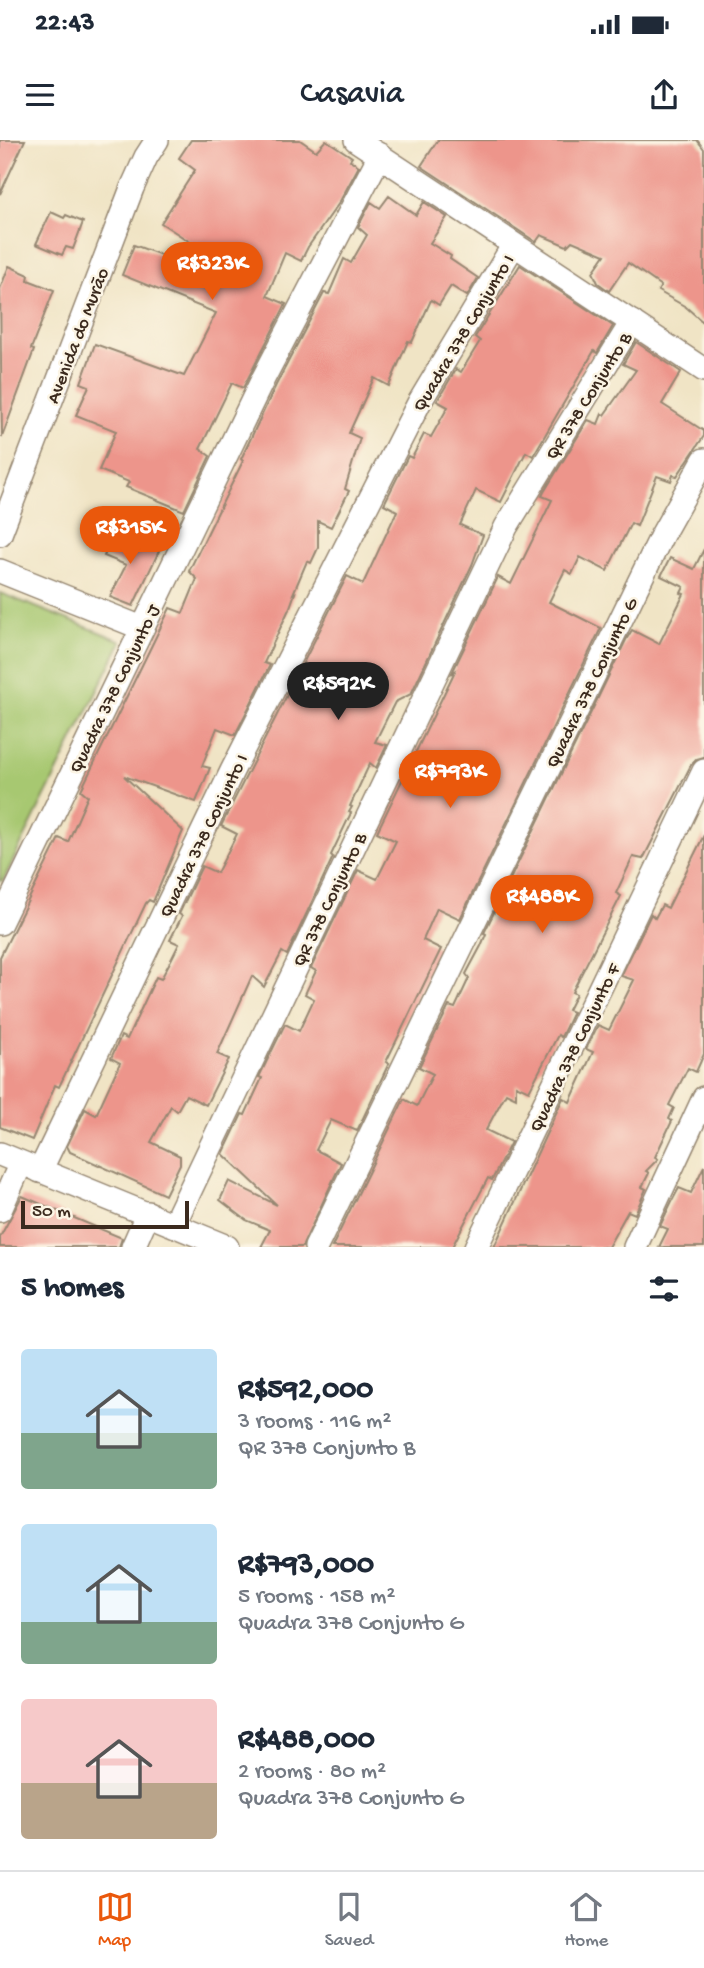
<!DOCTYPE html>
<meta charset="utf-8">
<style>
:root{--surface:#fff;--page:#f6f6f7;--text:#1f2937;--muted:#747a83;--line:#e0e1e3;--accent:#ea580c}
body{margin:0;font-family:"Gochi Hand",sans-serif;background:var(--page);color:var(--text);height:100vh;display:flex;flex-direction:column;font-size:26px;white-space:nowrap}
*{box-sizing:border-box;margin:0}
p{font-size:23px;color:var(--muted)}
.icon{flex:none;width:38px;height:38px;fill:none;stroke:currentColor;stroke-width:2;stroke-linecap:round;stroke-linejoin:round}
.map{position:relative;height:1107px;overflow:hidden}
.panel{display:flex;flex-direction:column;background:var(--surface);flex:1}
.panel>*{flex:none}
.scale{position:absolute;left:21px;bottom:18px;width:168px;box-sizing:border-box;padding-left:7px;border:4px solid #3b2a1e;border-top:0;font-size:19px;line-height:24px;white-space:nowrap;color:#3b2a1e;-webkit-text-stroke:5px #fcf5e5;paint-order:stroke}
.price{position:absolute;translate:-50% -60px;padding:0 16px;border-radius:24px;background:var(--accent);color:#fff;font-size:23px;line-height:46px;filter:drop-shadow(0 2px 4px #0008)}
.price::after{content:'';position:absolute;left:50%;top:42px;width:21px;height:16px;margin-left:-10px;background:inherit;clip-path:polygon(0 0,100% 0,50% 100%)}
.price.current{background:#222;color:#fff}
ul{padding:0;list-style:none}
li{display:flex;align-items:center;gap:21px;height:175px;padding:0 21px}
li span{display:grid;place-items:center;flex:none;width:196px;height:140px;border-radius:7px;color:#555}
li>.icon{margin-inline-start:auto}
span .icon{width:84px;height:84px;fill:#fffc;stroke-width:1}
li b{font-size:30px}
h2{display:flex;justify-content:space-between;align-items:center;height:84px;padding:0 21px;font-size:30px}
.status{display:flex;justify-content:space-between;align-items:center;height:49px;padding:0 35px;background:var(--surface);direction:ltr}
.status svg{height:19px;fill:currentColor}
header{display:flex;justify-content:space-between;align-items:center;height:91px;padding:0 21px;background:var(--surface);font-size:32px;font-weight:600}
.menu{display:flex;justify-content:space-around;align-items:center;height:98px;border-top:2px solid var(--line);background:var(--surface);font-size:19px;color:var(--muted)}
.menu a{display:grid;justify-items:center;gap:4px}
.menu .current{color:var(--accent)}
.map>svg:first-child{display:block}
</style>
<div class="status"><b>22:43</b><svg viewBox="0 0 49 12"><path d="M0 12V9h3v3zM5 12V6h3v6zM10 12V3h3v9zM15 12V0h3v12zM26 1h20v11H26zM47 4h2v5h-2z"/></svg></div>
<header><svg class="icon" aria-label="menu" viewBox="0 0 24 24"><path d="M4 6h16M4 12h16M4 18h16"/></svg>Casavia<svg class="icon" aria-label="share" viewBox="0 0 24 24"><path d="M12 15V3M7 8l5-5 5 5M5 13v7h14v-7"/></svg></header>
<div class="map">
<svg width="704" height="1107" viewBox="0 0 704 1107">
<rect width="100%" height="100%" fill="#fcf5e5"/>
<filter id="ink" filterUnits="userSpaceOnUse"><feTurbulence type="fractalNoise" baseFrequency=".0143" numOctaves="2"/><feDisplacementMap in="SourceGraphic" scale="14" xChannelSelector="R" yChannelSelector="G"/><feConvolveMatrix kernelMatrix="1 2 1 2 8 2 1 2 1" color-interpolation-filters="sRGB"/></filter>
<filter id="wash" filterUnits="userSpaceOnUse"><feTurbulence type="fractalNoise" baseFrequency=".00686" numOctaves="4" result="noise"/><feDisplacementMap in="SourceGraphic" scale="28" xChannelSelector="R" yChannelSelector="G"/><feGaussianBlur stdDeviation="1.57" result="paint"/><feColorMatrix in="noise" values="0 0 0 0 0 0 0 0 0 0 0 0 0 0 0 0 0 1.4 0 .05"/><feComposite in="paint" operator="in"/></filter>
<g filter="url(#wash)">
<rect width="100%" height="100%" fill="#f0e4c5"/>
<path fill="#a7c871" stroke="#717948" stroke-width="2" d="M0,453L122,501L3,741L0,740Z"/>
<g id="blocks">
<g fill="#ed958b">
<path d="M0,0H25L0,54Z"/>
<path d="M191,0H300L316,11L326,0L352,17L350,20L359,26L339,63L308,107L301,121L285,113L267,156L286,164L243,248L232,243L200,309L210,316L184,371L126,347L129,342L99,330L116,291L76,275L89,246L81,243L95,204L184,236L216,173L122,135L134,105L240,144L244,137L161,83L195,30L179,18Z"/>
<path d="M438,0H697L704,9V183L686,167L658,151L661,146L628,123L609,151L598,143L593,132L605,115L572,101L567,106L541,95L536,102L421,26Z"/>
<path d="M389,56L416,75L424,62L447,77L430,103L451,116L450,119L478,138L467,156L451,146L439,165L431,160L412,202L408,201L389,246L374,238L349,293L360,298L345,349L349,351L331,387L318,381V408L311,423L307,421L293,454L295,453L290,467L264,523L270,525L235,595L217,588L202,626L210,628L196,662L124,636L183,691L153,762L149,760L146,763L59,947L55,945L32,1000L0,987V817L59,698L68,702L88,656L81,650L170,468L183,473L197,439L189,431L243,321L241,319L276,245L324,153L329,154L344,119L351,123L367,95L358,87L371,62L380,68Z"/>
<path d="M51,72L64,78L66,75L83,82L73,109L66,107L62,115L36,104Z"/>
<path d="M520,125L613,186L597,213L594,211L533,316L526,312L501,362L476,350L460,385L483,395L472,425L411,554L395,562L375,602L387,605L376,628L370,623L350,666L352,667L349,672L351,673L331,715L333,717L287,815L282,812L264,847L252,836L217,914L229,919L206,965L186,955L177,971L171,966L151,1002L180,1016V1024L165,1055L70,1012L67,1006L85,969L96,975L120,923L111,918L121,896L127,899L156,837L161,839L171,820L179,804L170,800L182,776L179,774L202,726L217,733L237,694L221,686L347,436L363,444L397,371L384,364L408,316L412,318L424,294L431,297L448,267L437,261L456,229L461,232L480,201L475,197Z"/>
<path d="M9,126L29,135L28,140L54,150L31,209L34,210L2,297L0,149Z"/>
<path d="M636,202L681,232L662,264L704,291V296L677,336L673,335L671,341L657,336L637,386L631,383L607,431L580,417L572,434L565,430L549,462L601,488L460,779L437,768L423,800L441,809L386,922L389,923L357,991L331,980L316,1010L341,1023L302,1107H261L270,1090L246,1080L220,1060L229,1041L277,1065L223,1014L242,974L245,975L262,938L259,937L285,884L299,891L314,859L305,854L316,831L311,828L358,730L377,739L396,701L377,692L455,531L452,533L498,437L511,444L552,360L542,356L544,352L588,280L598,284L602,274L604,275L636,230L623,224Z"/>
<path d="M118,391L159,411L133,466L110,457L126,425L104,416L114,393L117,394Z"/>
<path d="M704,409V617L697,619L691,625L643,719L633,717L616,753L621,756L572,852L576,854L568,870L573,872L561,897L558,895L529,951L516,945V958L506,953L495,973L486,990L511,1002L492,1040L488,1038L452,1107H332L404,959L417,966L433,934L419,927L449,866L455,868L469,838L466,834L481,806L486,794L484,793L626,500L632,490L659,504L684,454L681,453L684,447L661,436L670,418L694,429Z"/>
<path d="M704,695V914L696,932L688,928L669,965L674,968L669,979L672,981L655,1017L658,1019L646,1031L649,1033L642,1047L646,1049L635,1074L628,1071L608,1107H494L563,958L570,962L593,912L586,909L598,885L609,890L634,840L621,836L651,774L655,778L662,765L668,768Z"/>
<path d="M704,1026V1107H659L668,1089L660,1086L672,1061L679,1048L691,1053Z"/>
<path d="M22,1056L122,1098L119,1107H0V1097Z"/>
</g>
</g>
</g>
<g filter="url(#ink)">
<use href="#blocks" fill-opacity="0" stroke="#968772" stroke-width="2"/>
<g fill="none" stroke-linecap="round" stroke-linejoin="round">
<defs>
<g id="minor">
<path d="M356,0L704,230"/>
<path d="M0,394L132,48L146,17L157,0"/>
<path d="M0,431L142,488"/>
<path d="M0,783L263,239L380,15"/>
<path d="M0,1014L227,1107"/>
<path d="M40,1031L232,631L419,263L513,106"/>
<path d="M0,1070L21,1023"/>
<path d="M174,1084L506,387L632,182"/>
<path d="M133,1107L148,1073"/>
<path d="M316,1107L662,395L704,320"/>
<path d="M476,1107L704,631"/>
<path d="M635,1107L704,958"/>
</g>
</defs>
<use href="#minor" stroke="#968772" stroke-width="26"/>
<use href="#minor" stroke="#fff" stroke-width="23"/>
</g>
</g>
<g text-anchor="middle" stroke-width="5" stroke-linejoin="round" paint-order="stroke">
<g font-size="19" fill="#3b2a1e" stroke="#fcf5e5">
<text transform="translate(462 192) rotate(-59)" y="7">Quadra 378 Conjunto I</text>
<text transform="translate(76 195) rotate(-69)" y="7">Avenida do Murão</text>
<text transform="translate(587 255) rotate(-58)" y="7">QR 378 Conjunto B</text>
<text transform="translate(590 542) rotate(-64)" y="7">Quadra 378 Conjunto G</text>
<text transform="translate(113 548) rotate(-64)" y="7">Quadra 378 Conjunto J</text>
<text transform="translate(202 695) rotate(-64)" y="7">Quadra 378 Conjunto I</text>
<text transform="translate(328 759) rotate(-64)" y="7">QR 378 Conjunto B</text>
<text transform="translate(573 907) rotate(-64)" y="7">Quadra 378 Conjunto F</text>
</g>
</g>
</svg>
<div class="scale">50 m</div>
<b class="price" style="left:212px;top:162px">R$323K</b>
<b class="price" style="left:130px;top:426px">R$315K</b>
<b class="price current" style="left:338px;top:582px">R$592K</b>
<b class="price" style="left:450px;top:670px">R$793K</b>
<b class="price" style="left:542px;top:795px">R$488K</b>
</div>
<section class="panel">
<h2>5 homes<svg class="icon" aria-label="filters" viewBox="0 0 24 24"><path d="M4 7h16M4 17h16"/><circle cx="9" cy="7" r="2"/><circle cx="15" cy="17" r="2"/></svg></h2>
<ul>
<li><span style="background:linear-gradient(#bfe0f5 60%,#7fa58c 0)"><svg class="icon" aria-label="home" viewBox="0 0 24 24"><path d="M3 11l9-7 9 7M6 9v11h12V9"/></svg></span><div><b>R$592,000</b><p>3 rooms · 116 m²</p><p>QR 378 Conjunto B</p></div></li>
<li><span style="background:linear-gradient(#bfe0f5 70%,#7fa58c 0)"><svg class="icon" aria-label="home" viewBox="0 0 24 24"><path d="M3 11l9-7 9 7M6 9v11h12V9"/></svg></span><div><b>R$793,000</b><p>5 rooms · 158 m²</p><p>Quadra 378 Conjunto G</p></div></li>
<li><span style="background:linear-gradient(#f6c9c9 60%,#b9a48a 0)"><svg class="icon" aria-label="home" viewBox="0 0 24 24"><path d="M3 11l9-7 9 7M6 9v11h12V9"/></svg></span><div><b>R$488,000</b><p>2 rooms · 80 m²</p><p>Quadra 378 Conjunto G</p></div></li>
</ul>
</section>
<nav class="menu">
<a class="current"><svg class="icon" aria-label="map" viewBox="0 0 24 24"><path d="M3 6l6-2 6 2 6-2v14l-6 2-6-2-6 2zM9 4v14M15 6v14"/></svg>Map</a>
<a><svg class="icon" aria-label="saved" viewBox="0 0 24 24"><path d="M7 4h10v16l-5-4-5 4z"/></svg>Saved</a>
<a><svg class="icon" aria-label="home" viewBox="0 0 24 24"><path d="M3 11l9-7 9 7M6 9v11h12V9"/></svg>Home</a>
</nav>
